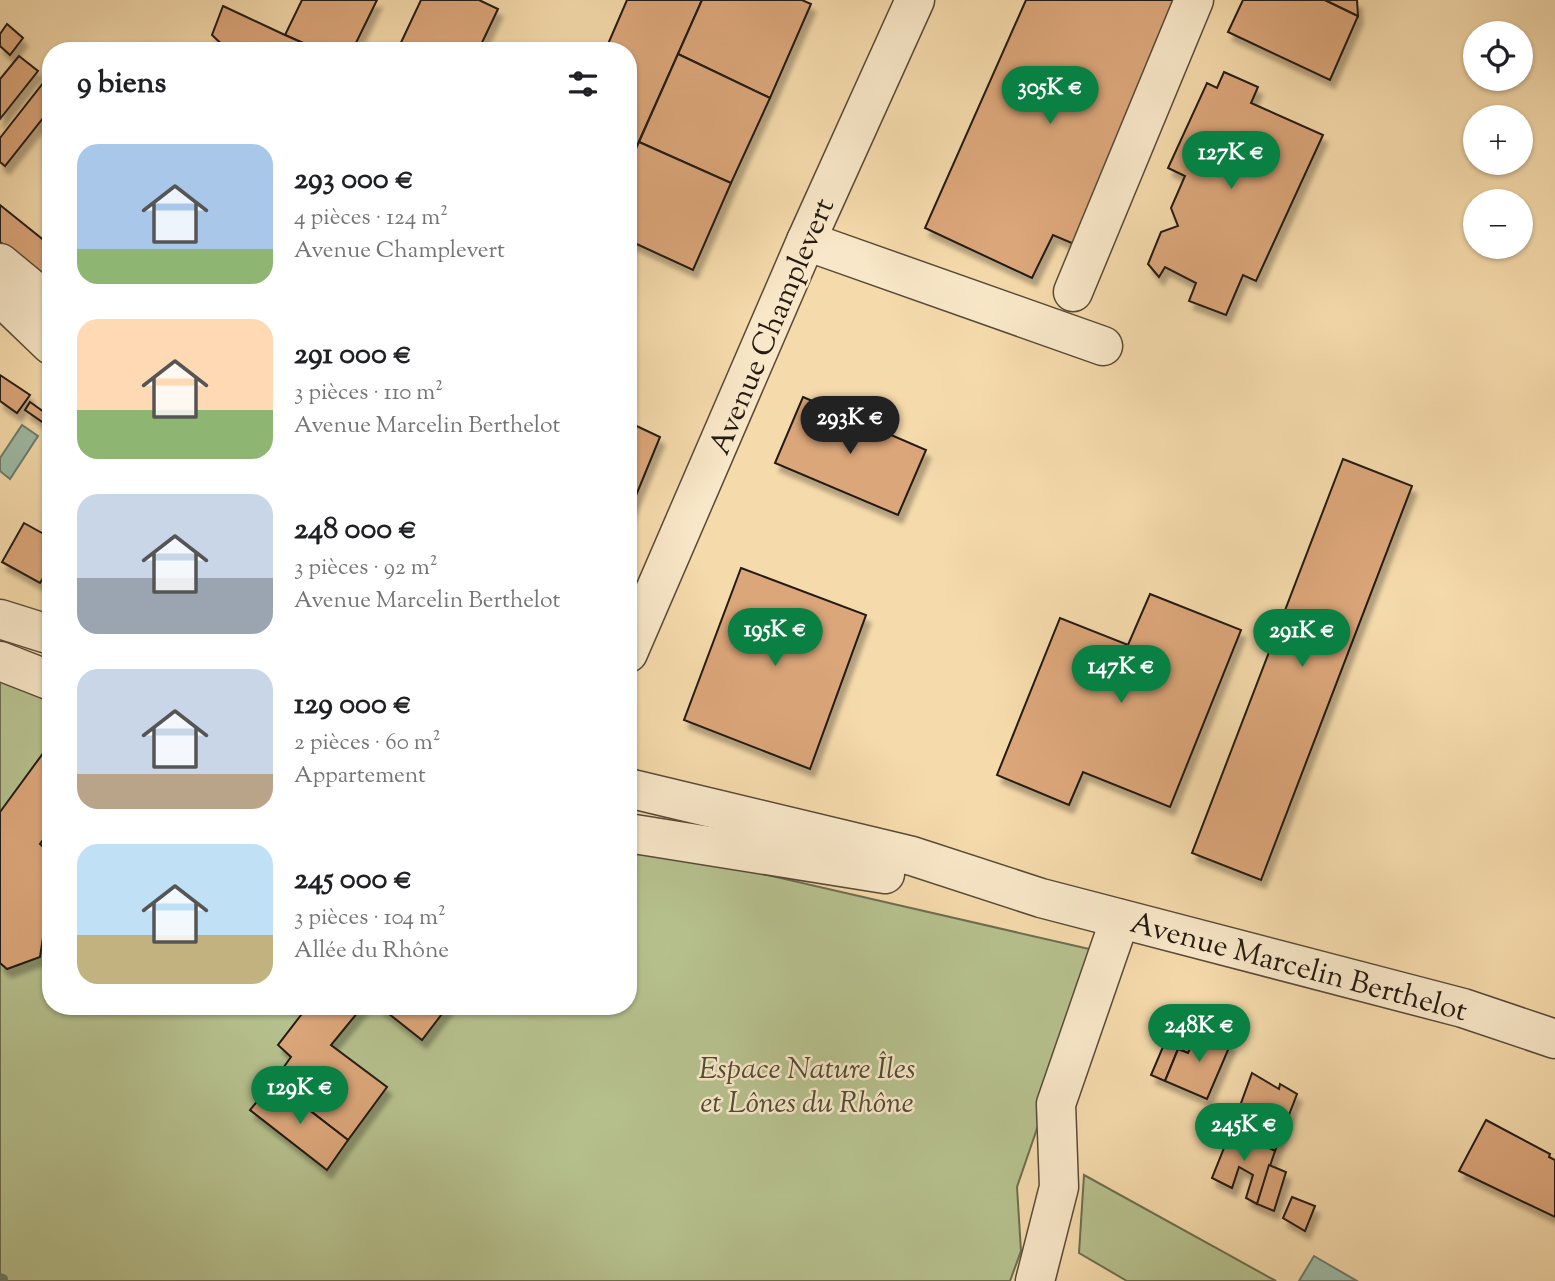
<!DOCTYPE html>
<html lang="fr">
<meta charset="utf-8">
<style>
:root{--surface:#fff;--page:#f6f6f6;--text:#202124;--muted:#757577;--accent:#0b8043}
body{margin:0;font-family:"Sorts Mill Goudy",serif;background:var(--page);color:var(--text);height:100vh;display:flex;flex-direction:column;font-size:26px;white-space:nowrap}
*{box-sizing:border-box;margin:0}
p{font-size:23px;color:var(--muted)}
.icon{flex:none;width:38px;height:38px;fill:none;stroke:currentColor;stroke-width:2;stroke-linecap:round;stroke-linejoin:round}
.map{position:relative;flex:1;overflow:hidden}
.drawer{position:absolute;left:42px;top:42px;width:595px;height:973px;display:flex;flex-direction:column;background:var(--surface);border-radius:28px;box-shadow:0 2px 5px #0004}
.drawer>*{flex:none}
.controls{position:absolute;left:1463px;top:21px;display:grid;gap:14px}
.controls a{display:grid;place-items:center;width:70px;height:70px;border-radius:50%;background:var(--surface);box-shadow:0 2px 5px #0004;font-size:35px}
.price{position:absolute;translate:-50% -60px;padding:0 16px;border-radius:24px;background:var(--accent);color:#fff;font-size:23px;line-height:46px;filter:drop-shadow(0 2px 4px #0008)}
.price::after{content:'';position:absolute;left:50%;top:42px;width:21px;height:16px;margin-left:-10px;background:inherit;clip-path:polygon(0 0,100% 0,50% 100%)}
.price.on{background:#222;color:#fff}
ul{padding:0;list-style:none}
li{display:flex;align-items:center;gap:21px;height:175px;padding:0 35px}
li span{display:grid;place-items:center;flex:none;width:196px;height:140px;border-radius:21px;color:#555}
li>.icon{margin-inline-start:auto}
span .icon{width:84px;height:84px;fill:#fffc;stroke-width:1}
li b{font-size:30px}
h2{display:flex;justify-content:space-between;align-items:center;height:84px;padding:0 35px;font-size:30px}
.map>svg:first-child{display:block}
</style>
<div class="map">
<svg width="1555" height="1281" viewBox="0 0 1555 1281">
<defs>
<filter id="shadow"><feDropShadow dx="4.5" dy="8" stdDeviation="2" flood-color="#0004"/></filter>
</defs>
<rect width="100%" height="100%" fill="#f5daab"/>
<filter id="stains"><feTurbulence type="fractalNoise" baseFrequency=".00286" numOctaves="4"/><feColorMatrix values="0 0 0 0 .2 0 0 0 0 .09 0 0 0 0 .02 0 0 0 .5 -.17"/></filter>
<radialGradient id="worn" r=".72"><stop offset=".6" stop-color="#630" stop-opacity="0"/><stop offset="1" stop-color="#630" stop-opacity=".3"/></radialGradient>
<g fill="#b6c18e" stroke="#6d6e50" stroke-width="2">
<path d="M0,674L51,696V1006H628V843L1098,951L1017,1187L1021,1251L1010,1281H0Z"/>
<path d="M1084,1175L1276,1281H1127L1079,1253Z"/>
</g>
<g fill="#9dbba6" stroke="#6d7b6b" stroke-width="2">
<path d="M22,425L38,436L10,479L0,471V458Z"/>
<path d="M1314,1256L1357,1281H1299Z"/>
</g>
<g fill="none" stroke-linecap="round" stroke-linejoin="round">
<path stroke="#6d7b6b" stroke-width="10" d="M0,1278L3,1279"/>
</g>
<g fill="#dba67a" stroke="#241a12" stroke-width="2" filter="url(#shadow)">
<path d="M302,0H377L352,51H321L285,35Z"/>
<path d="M421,0H479L498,9L478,51H397Z"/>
<path d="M627,0H702L628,166V51H605Z"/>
<path d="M702,0H802L811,4L770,98L678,54Z"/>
<path d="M1026,0H1182L1074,244L1053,235L1032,278L925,228Z"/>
<path d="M1243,0H1325L1358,16L1330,80L1228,32Z"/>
<path d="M1325,0H1357L1358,16Z"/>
<path d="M223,6L285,35L321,51H229L212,35Z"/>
<path d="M7,24L23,38L10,55L0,46V34Z"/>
<path d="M678,54L770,98L731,183L639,142Z"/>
<path d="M19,56L38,71L0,119V79Z"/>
<path d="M1224,72L1258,87L1251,103L1323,135L1256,281L1243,275L1226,315L1189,301L1196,283L1165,267L1159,277L1148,264L1161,232L1178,226L1171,208L1185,176L1168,168L1207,83L1217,88Z"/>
<path d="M51,73V108L5,166L0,162V138Z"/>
<path d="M639,142L731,183L693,270L628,240V166Z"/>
<path d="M0,205L51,246V285L0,242Z"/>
<path d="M0,375L30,395L17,413L0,401Z"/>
<path d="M803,397L926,450L898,515L775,463Z"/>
<path d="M30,402L51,417V428L25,410Z"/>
<path d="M628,422L660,437L628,515Z"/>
<path d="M1343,459L1412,486L1261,880L1192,853Z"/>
<path d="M24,523L51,538V565L40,583L2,562Z"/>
<path d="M741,568L866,615L810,769L684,720Z"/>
<path d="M1150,594L1241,630L1170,807L1083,772L1069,805L997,775L1060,618L1128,645Z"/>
<path d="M44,752L51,757V829L40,844L51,855V886L40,957L7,969L0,963V812Z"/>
<path d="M308,1006H363L331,1045L387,1087L348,1140L273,1082L291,1057L278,1045Z"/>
<path d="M379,1006H448L422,1040Z"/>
<path d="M1189,1025L1199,1029L1188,1053L1178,1049L1165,1081L1151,1075L1171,1028L1185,1034Z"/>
<path d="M1199,1029L1231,1043L1207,1099L1165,1081L1178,1049L1188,1053Z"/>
<path d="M1252,1073L1279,1089L1280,1084L1297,1094L1275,1151L1232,1128Z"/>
<path d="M273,1082L348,1140L327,1170L250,1110Z"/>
<path d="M1486,1120L1550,1154L1549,1157L1555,1160V1217L1459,1171Z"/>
<path d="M1232,1128L1275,1151L1257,1204L1246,1198L1253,1175L1239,1167L1232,1188L1212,1178Z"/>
<path d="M1269,1165L1286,1172L1274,1211L1257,1204Z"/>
<path d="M1292,1197L1315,1206L1305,1231L1283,1218Z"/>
</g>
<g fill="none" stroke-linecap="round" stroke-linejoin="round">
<defs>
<g id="minor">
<path d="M806,241L1103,346"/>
<path d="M0,263L51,305"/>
<path d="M1073,292L1194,0"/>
<path d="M0,296L51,345"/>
<path d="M0,619L51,635"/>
<path d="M628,653L806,241L915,0"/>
<path d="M0,661L51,681"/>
<path d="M628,788L912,856L1041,898L1463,1008L1555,1039"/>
<path d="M628,833L885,874"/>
<path d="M1035,1281L1059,1187L1056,1104L1120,919"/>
</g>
</defs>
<use href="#minor" stroke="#584a38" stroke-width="41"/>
<use href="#minor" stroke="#f8e7c8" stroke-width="38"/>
</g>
<g text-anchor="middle" stroke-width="5" stroke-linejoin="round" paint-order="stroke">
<g font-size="30" fill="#241a12" stroke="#f8e7c8">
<text transform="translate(771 326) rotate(-67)" y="10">Avenue Champlevert</text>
<text transform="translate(1299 966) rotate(15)" y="10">Avenue Marcelin Berthelot</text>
</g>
<g font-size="30" font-style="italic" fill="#504c37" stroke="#f8e7c8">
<text x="807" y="1078">Espace Nature Îles<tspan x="807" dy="34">et Lônes du Rhône</tspan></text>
</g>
</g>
<rect width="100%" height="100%" filter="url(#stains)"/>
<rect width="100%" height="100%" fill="url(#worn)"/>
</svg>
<div class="controls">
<a><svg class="icon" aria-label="locate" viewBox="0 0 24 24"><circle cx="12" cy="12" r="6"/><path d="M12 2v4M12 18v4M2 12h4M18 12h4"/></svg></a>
<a>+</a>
<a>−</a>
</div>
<b class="price" style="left:1050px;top:126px">305K €</b>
<b class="price" style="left:1231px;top:191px">127K €</b>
<b class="price on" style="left:850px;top:456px">293K €</b>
<b class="price" style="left:775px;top:668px">195K €</b>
<b class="price" style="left:1302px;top:669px">291K €</b>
<b class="price" style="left:1121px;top:705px">147K €</b>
<b class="price" style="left:1199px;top:1064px">248K €</b>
<b class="price" style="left:300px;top:1126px">129K €</b>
<b class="price" style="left:1244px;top:1163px">245K €</b>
<section class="drawer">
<h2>9 biens<svg class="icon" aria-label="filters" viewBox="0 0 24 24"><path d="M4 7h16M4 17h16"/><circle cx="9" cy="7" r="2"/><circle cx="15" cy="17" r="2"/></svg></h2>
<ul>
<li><span style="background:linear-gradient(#a9c7e8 75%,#8fb573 0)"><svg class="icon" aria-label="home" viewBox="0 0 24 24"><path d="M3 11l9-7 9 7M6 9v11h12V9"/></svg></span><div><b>293 000 €</b><p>4 pièces · 124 m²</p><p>Avenue Champlevert</p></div></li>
<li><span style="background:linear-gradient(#ffd9b3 65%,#8fb573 0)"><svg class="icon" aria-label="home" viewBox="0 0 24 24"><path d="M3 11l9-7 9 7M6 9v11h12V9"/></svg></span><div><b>291 000 €</b><p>3 pièces · 110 m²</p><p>Avenue Marcelin Berthelot</p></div></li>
<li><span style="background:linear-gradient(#c9d6e8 60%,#9aa5b1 0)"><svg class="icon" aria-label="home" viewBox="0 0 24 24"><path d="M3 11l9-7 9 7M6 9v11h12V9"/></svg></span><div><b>248 000 €</b><p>3 pièces · 92 m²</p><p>Avenue Marcelin Berthelot</p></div></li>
<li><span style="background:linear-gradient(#c9d6e8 75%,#b9a48a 0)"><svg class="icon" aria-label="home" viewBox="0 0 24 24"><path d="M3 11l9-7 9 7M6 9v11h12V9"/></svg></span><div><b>129 000 €</b><p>2 pièces · 60 m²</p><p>Appartement</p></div></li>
<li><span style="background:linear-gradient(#bfe0f5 65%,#c2b280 0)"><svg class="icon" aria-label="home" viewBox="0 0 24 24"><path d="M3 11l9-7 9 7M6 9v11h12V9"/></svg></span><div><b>245 000 €</b><p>3 pièces · 104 m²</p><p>Allée du Rhône</p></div></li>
</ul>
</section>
</div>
